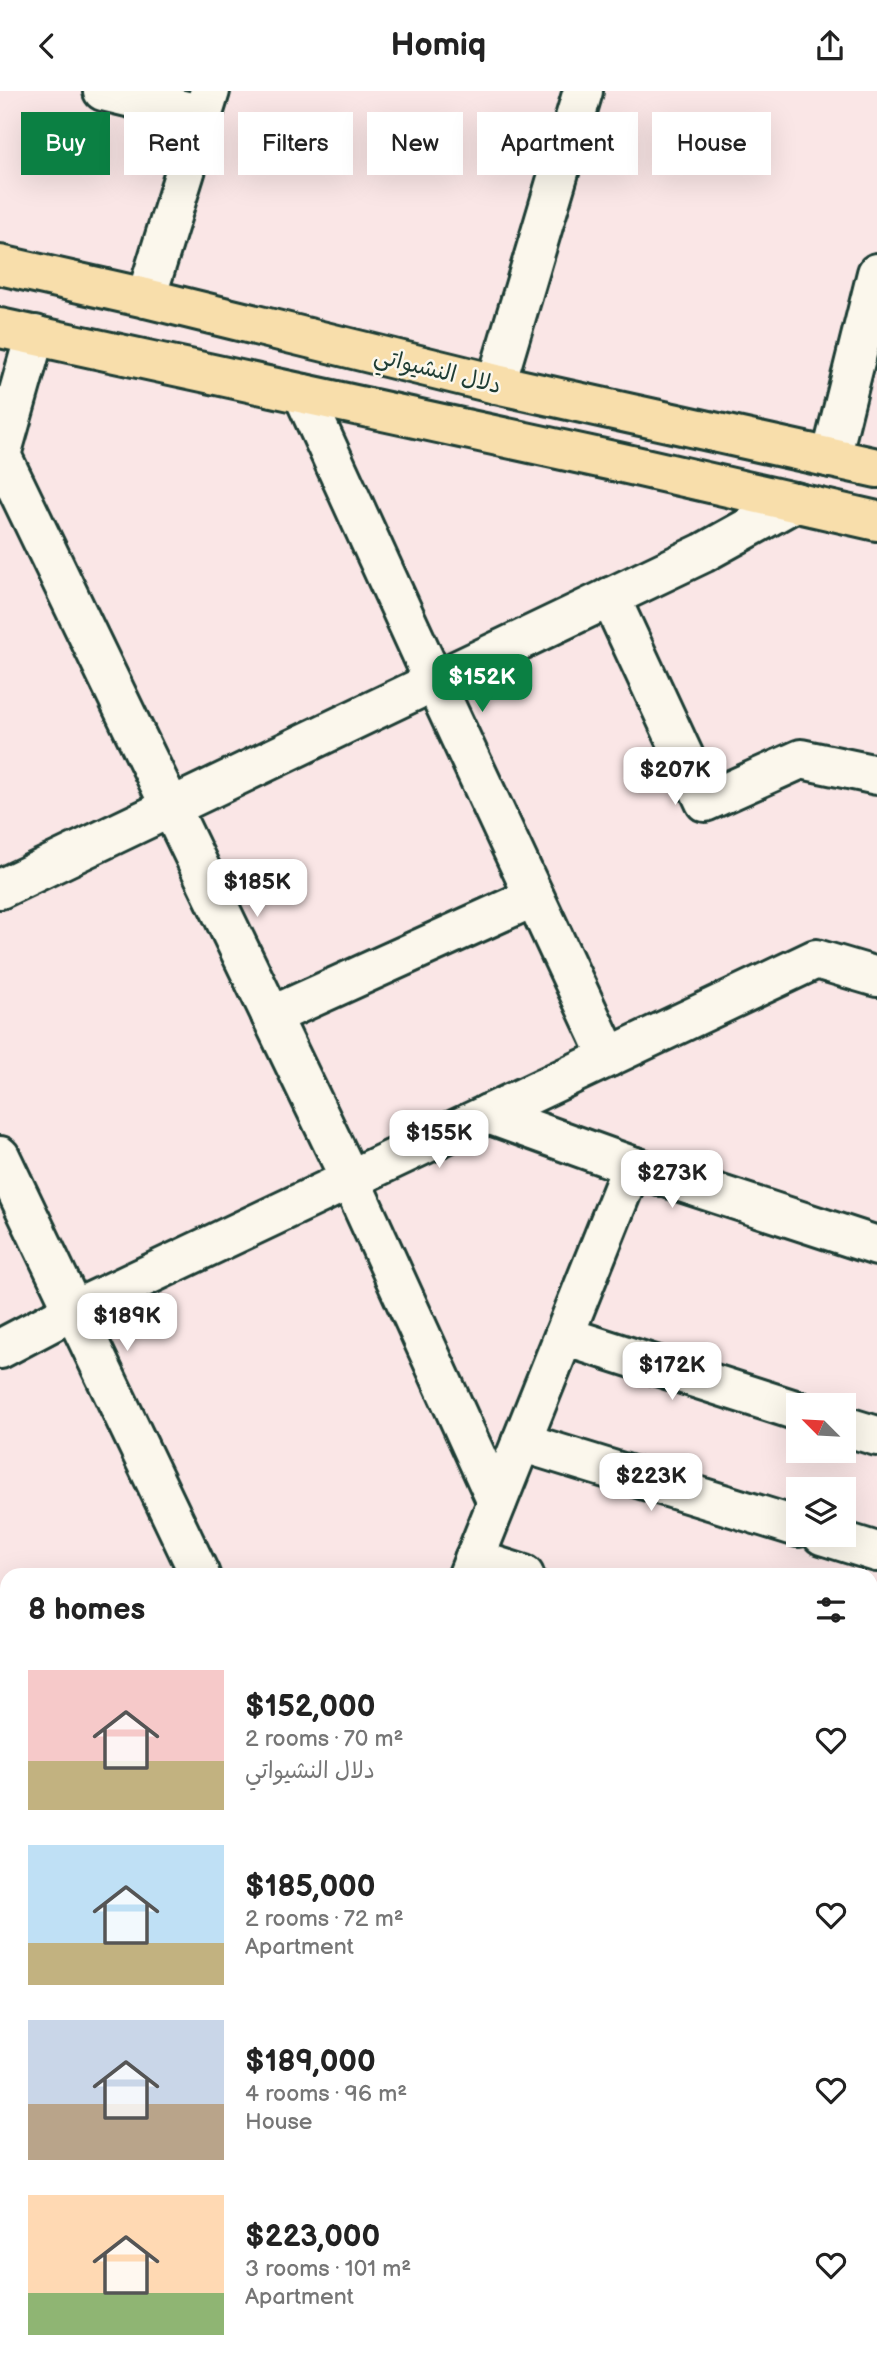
<!DOCTYPE html>
<meta charset="utf-8">
<style>
:root{--surface:#fff;--page:#f2f2f2;--text:#222;--muted:#767676;--accent:#0b8043}
body{margin:0;font-family:"Balsamiq Sans","Playpen Sans Arabic",sans-serif;background:var(--page);color:var(--text);height:100vh;display:flex;flex-direction:column;font-size:26px;white-space:nowrap}
*{box-sizing:border-box;margin:0}
p{font-size:23px;color:var(--muted)}
.icon{flex:none;width:38px;height:38px;fill:none;stroke:currentColor;stroke-width:2;stroke-linecap:round;stroke-linejoin:round}
.map{position:relative;flex:1;overflow:hidden}
.panel{position:absolute;left:0px;top:1477px;width:878px;height:798px;display:flex;flex-direction:column;background:var(--surface);border-radius:21px 21px 0 0;box-shadow:0 7px 28px #0002}
.panel>*{flex:none}
.top-card{position:absolute;left:21px;top:21px;width:836px;height:63px;display:flex;gap:14px}
.needle{width:46px;rotate:294deg}
.fabs{position:absolute;left:786px;top:1302px;display:grid;gap:14px}
.fabs a{display:grid;place-items:center;width:70px;height:70px;border-radius:0px;background:var(--surface);box-shadow:0 7px 28px #0002;font-size:35px}
.price{position:absolute;translate:-50% -60px;padding:0 16px;border-radius:14px;background:#fff;color:#222;font-size:23px;line-height:46px;filter:drop-shadow(0 2px 4px #0008)}
.price::after{content:'';position:absolute;left:50%;top:42px;width:21px;height:16px;margin-left:-10px;background:inherit;clip-path:polygon(0 0,100% 0,50% 100%)}
.price.selected{background:var(--accent);color:#fff}
ul{padding:0;list-style:none}
li{display:flex;align-items:center;gap:21px;height:175px;padding:0 28px}
li span{display:grid;place-items:center;flex:none;width:196px;height:140px;border-radius:0px;color:#555}
li>.icon{margin-inline-start:auto}
span .icon{width:84px;height:84px;fill:#fffc;stroke-width:1}
li b{font-size:30px}
h2{display:flex;justify-content:space-between;align-items:center;height:84px;padding:0 28px;font-size:30px}
.chip{padding:0 24px;border-radius:0px;background:var(--surface);box-shadow:0 7px 28px #0002;font-size:24px;line-height:63px}
.chip.selected{background:var(--accent);color:#fff}
header{display:flex;justify-content:space-between;align-items:center;height:91px;padding:0 28px;background:var(--surface);font-size:32px;font-weight:800}
.map>svg:first-child{display:block}
</style>
<header><svg class="icon" aria-label="back" viewBox="0 0 24 24"><path d="M15 5l-7 7 7 7"/></svg>Homiq<svg class="icon" aria-label="share" viewBox="0 0 24 24"><path d="M12 15V3M7 8l5-5 5 5M5 13v7h14v-7"/></svg></header>
<div class="map">
<svg width="877" height="2275" viewBox="0 0 877 2275">
<rect width="100%" height="100%" fill="#fae6e6"/>
<filter id="ink" filterUnits="userSpaceOnUse"><feTurbulence type="fractalNoise" baseFrequency=".0143" numOctaves="2"/><feDisplacementMap in="SourceGraphic" scale="14" xChannelSelector="R" yChannelSelector="G"/><feConvolveMatrix kernelMatrix="1 2 1 2 8 2 1 2 1" color-interpolation-filters="sRGB"/></filter>
<g filter="url(#ink)">
<g fill="none" stroke-linecap="round" stroke-linejoin="round">
<defs>
<g id="minor">
<path d="M103,0L203,24"/>
<path d="M146,207L210,0"/>
<path d="M35,244L1,364L350,1088L497,1411"/>
<path d="M496,293L583,0"/>
<path d="M303,303L434,590L609,966"/>
<path d="M831,367L877,182"/>
<path d="M610,506L705,711L801,668L877,684"/>
<path d="M0,798L703,462L795,411"/>
<path d="M271,925L534,806"/>
<path d="M488,1023L632,1075L877,1155"/>
<path d="M0,1065L200,1484"/>
<path d="M564,1245L798,1320"/>
<path d="M0,1258L74,1219L816,868L877,886"/>
<path d="M844,1335L877,1345"/>
<path d="M521,1351L798,1436"/>
<path d="M822,1444L877,1461"/>
<path d="M474,1468L524,1484"/>
<path d="M468,1484L632,1075"/>
<path d="M872,1593L877,1595"/>
<path d="M872,1784L877,1786"/>
<path d="M872,1958L877,1959"/>
<path d="M0,1969L7,1966"/>
<path d="M872,1994L877,2007"/>
<path d="M872,2224H877"/>
<path d="M570,2268L573,2275"/>
<path d="M790,2268L793,2275"/>
</g>
<g id="major">
<path d="M0,174L146,207L496,293L877,377"/>
<path d="M0,237L618,371L877,430"/>
</g>
<g id="highway">
<path d="M0,1577L7,1592"/>
<path d="M0,1712L7,1727"/>
<path d="M260,2268L264,2275"/>
<path d="M324,2268L327,2275"/>
</g>
</defs>
<use href="#minor" stroke="#1f3d34" stroke-width="44"/>
<use href="#major" stroke="#1f3d34" stroke-width="44"/>
<use href="#highway" stroke="#1f3d34" stroke-width="44"/>
<use href="#minor" stroke="#fbf7ec" stroke-width="38"/>
<use href="#major" stroke="#f8deab" stroke-width="38"/>
<use href="#highway" stroke="#f8deab" stroke-width="38"/>
</g>
</g>
<g text-anchor="middle" stroke-width="5" stroke-linejoin="round" paint-order="stroke">
<g font-size="23" fill="#1f3d34" stroke="#fbf7ec">
<text transform="translate(438 279) rotate(14)" y="8">دلال النشيواتي</text>
</g>
</g>
</svg>
<div class="fabs">
<a><svg class="needle" viewBox="-14 -14 28 28"><path d="M0-13l5 13h-10z" fill="#e53935"/><path d="M0 13l5-13h-10z" fill="#767676"/></svg></a>
<a><svg class="icon" aria-label="layers" viewBox="0 0 24 24"><path d="M12 4l9 5-9 5-9-5zM3 14l9 5 9-5"/></svg></a>
</div>
<b class="price selected" style="left:482px;top:623px">$152K</b>
<b class="price" style="left:675px;top:716px">$207K</b>
<b class="price" style="left:257px;top:828px">$185K</b>
<b class="price" style="left:439px;top:1079px">$155K</b>
<b class="price" style="left:672px;top:1119px">$273K</b>
<b class="price" style="left:127px;top:1262px">$189K</b>
<b class="price" style="left:672px;top:1311px">$172K</b>
<b class="price" style="left:651px;top:1422px">$223K</b>
<div class="top-card">
<a class="chip selected">Buy</a>
<a class="chip">Rent</a>
<a class="chip">Filters</a>
<a class="chip">New</a>
<a class="chip">Apartment</a>
<a class="chip">House</a>
</div>
<section class="panel">
<h2>8 homes<svg class="icon" aria-label="filters" viewBox="0 0 24 24"><path d="M4 7h16M4 17h16"/><circle cx="9" cy="7" r="2"/><circle cx="15" cy="17" r="2"/></svg></h2>
<ul>
<li><span style="background:linear-gradient(#f6c9c9 65%,#c2b280 0)"><svg class="icon" aria-label="home" viewBox="0 0 24 24"><path d="M3 11l9-7 9 7M6 9v11h12V9"/></svg></span><div><b>$152,000</b><p>2 rooms · 70 m²</p><p>دلال النشيواتي</p></div><svg class="icon" aria-label="heart" viewBox="0 0 24 24"><path d="M12 20l-8-8c-3-5 5-10 8-4 3-6 11-1 8 4z"/></svg></li>
<li><span style="background:linear-gradient(#bfe0f5 70%,#c2b280 0)"><svg class="icon" aria-label="home" viewBox="0 0 24 24"><path d="M3 11l9-7 9 7M6 9v11h12V9"/></svg></span><div><b>$185,000</b><p>2 rooms · 72 m²</p><p>Apartment</p></div><svg class="icon" aria-label="heart" viewBox="0 0 24 24"><path d="M12 20l-8-8c-3-5 5-10 8-4 3-6 11-1 8 4z"/></svg></li>
<li><span style="background:linear-gradient(#c9d6e8 60%,#b9a48a 0)"><svg class="icon" aria-label="home" viewBox="0 0 24 24"><path d="M3 11l9-7 9 7M6 9v11h12V9"/></svg></span><div><b>$189,000</b><p>4 rooms · 96 m²</p><p>House</p></div><svg class="icon" aria-label="heart" viewBox="0 0 24 24"><path d="M12 20l-8-8c-3-5 5-10 8-4 3-6 11-1 8 4z"/></svg></li>
<li><span style="background:linear-gradient(#ffd9b3 70%,#8fb573 0)"><svg class="icon" aria-label="home" viewBox="0 0 24 24"><path d="M3 11l9-7 9 7M6 9v11h12V9"/></svg></span><div><b>$223,000</b><p>3 rooms · 101 m²</p><p>Apartment</p></div><svg class="icon" aria-label="heart" viewBox="0 0 24 24"><path d="M12 20l-8-8c-3-5 5-10 8-4 3-6 11-1 8 4z"/></svg></li>
</ul>
</section>
</div>
